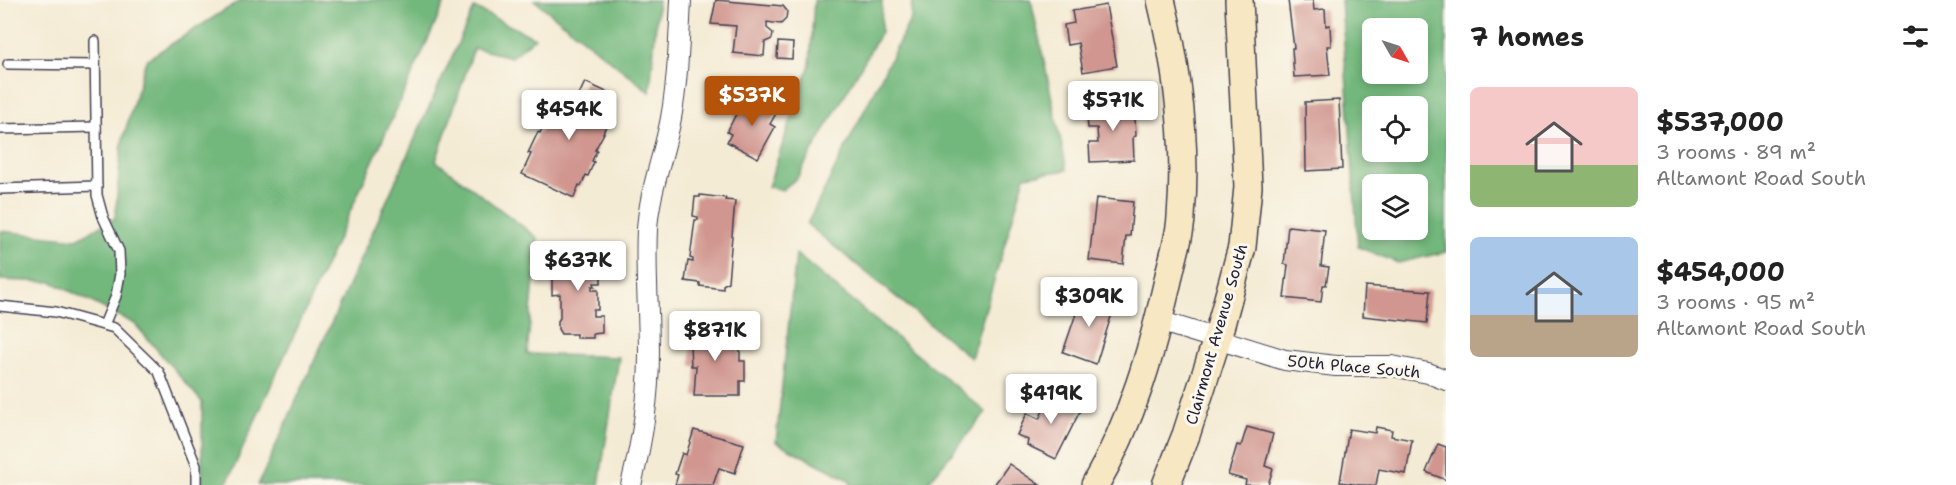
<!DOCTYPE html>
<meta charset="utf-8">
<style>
:root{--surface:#fff;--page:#f2f2f2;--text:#222;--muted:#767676;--accent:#b45309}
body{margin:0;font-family:"Shantell Sans",sans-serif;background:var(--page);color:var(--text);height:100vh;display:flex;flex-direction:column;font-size:22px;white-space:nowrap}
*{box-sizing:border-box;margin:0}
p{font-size:20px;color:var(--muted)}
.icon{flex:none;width:33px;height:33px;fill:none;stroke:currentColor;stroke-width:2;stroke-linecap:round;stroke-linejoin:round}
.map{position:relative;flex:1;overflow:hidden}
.drawer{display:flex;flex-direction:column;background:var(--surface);width:510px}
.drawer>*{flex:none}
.needle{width:39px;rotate:129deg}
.tools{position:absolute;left:1362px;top:18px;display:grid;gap:12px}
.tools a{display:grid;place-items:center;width:66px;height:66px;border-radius:9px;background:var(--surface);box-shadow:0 3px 9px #0003;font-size:30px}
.price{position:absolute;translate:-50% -51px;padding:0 14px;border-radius:6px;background:#fff;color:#222;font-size:20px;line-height:39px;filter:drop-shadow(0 2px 3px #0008)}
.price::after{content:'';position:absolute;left:50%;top:36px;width:18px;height:14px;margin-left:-9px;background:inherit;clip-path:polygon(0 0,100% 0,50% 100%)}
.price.current{background:var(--accent);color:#fff}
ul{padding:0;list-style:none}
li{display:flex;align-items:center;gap:18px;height:150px;padding:0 24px}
li span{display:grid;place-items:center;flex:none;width:168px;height:120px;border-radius:9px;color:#555}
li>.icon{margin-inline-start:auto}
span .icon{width:72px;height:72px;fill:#fffc;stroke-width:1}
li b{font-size:26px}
h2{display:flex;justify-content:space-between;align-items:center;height:72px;padding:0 24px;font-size:26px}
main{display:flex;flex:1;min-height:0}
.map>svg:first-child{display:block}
</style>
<main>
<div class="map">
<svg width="1446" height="485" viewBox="0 0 1446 485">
<rect width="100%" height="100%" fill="#fbf7ec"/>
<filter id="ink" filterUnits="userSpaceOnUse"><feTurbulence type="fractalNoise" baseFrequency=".0167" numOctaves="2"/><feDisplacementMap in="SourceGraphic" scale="12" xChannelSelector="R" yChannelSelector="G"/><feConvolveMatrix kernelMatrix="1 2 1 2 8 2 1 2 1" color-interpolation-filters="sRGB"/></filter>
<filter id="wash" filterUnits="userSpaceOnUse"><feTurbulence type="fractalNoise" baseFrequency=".008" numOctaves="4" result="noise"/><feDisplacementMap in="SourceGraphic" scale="24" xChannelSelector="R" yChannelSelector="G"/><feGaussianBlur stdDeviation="1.35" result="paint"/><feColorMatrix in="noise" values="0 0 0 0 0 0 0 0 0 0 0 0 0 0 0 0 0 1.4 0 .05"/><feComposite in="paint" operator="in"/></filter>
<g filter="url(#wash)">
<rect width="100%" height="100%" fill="#f4ebd4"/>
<g fill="#72b77b" stroke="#4a6c5b" stroke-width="1.5" fill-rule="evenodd">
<path d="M241,0H446L226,485H202V402L135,324L52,282L0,280V231L77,239L115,218L122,142L146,60Z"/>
<path d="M534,0H658L650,92Z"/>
<path d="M814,0H882L881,32L797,178L782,190L768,187L810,64Z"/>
<path d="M912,0H1031L1067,170L1025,176L971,358L807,224L911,18Z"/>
<path d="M1341,0H1446V252L1398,263L1358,247ZM1372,28H1418V74H1372ZM1372,106H1418V152H1372ZM1372,184H1418V230H1372Z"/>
<path d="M474,8L535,38L511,57L474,48L436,161L538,238L527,354L619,357L599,485H258Z"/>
<path d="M796,254L986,412L926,485H850L851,481L776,442Z"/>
</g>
<g id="blocks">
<g fill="#d0968f">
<path d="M716,0L783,6L787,11L786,19L781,24L767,22V28L773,33L772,39L765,42L764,56L733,53L736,26L711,24Z"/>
<path d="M1288,0H1313L1314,10L1325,9L1326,26L1330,25L1331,46H1327L1330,75L1294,77L1292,48H1294Z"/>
<path d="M1106,5L1117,66L1083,72L1078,43L1067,45L1064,25L1074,23L1072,11Z"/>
<path d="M778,42L793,43L792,59L777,58Z"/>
<path d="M585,82L611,94L600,118L608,121L603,133H604L595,150H597L592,161L594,162L588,176L586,175L581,186L579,185L574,198L522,174L531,154L528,153L538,132L540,133L557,93L576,101Z"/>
<path d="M751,96L778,110L770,124L775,127L758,158L727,142L731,134L727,132L739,108L744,111Z"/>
<path d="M1339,100L1342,169L1306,171L1305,102Z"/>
<path d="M1134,102L1136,136L1133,137L1134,160L1090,162L1089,143H1098L1097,128H1088L1087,117L1096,116V104Z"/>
<path d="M700,195L726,198L725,200L735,201L728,282L723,285V289L700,286V283L685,281L688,261L693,262V259L690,258L695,220H698V217L693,216L695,197H700Z"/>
<path d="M1096,198L1133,202L1130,236H1126L1123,264L1089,260Z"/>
<path d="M1288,226L1325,230L1321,266L1329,267L1326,285H1323L1321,302L1284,298L1288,265L1284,264Z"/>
<path d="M594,245V267H601V283H594L595,286H592V290H598V310H593V316H602V333L593,334V338H576V334H561L558,329V321L560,318V294L552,295V268H563V246Z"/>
<path d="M1365,286L1430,291L1427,323L1363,316Z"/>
<path d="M1083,293L1115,304L1096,364L1063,352Z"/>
<path d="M689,323H716V339L740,340V361H745V381H740V396H694L696,366H691Z"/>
<path d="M1053,390L1083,405L1056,459L1027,445L1028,440L1017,435L1027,413L1039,419Z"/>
<path d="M1247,427L1273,434L1265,466L1273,469L1268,485H1245L1246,480L1228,475L1237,445L1241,446Z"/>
<path d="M1376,427L1392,430L1391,436L1412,440L1406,474L1379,469L1376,485H1360L1340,482L1349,429L1375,433Z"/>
<path d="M694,430L744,444L735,473L719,468L713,485H675L678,475L675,474L682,453L686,455Z"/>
<path d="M1438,444L1446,447V480L1426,472Z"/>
<path d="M1009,464L1040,485H994Z"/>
</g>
</g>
</g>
<g filter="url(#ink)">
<use href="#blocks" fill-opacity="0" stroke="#424052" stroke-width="1.5"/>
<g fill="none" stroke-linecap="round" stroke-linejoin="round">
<defs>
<g id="lane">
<path d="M95,41L97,195L103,217L119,251L120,274L116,296L104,325"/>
<path d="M8,64L95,65"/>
<path d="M0,129L96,127"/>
<path d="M0,189L97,186"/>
<path d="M0,306L56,312L114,328L159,372L196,466V485"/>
</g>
<g id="street">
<path d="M1159,321L1285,360L1336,366H1392L1428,373L1446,380"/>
<path d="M631,485C642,442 649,398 649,354C649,313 645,271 647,230C649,192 664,156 671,118C678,80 679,39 681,0"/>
</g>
<g id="secondary">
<path d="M1095,485C1132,421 1152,351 1168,280C1172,259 1180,238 1181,217C1187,145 1178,70 1161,0"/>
<path d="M1166,485L1186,435L1217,339L1242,247L1248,187L1239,0"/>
</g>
</defs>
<use href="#lane" stroke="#424052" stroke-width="12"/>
<use href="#street" stroke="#424052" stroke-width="22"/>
<use href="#secondary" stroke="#424052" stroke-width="30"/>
<use href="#lane" stroke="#fff" stroke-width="9"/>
<use href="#street" stroke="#fff" stroke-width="20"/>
<use href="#secondary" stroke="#f7e8c3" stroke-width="27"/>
</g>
</g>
<g text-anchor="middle" stroke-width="6" stroke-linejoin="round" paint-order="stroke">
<g font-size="16" fill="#22223b" stroke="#fbf7ec">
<text transform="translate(1216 334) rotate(-74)" y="6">Clairmont Avenue South</text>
<text transform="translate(1354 366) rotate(5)" y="6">50th Place South</text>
</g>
</g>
</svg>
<div class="tools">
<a><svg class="needle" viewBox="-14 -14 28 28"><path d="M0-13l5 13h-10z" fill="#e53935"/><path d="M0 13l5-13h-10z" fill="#767676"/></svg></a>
<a><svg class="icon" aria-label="locate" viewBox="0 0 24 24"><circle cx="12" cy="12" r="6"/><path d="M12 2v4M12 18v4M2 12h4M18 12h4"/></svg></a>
<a><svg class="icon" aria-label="layers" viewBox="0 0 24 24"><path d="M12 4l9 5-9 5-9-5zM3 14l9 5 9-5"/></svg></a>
</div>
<b class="price current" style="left:752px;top:127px">$537K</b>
<b class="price" style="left:1113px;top:132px">$571K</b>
<b class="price" style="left:569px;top:141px">$454K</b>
<b class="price" style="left:578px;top:292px">$637K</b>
<b class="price" style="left:1089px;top:328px">$309K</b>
<b class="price" style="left:715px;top:362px">$871K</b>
<b class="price" style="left:1051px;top:425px">$419K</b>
</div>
<section class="drawer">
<h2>7 homes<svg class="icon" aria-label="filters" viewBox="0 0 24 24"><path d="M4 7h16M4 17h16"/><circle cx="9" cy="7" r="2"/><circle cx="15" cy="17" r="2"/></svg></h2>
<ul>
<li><span style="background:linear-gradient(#f6c9c9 65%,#8fb573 0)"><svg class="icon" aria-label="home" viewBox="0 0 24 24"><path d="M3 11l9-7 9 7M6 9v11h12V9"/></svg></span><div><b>$537,000</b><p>3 rooms · 89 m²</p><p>Altamont Road South</p></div></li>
<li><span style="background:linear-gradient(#a9c7e8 65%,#b9a48a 0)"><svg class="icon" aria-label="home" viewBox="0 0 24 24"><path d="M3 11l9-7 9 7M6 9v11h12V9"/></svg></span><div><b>$454,000</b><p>3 rooms · 95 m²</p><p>Altamont Road South</p></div></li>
</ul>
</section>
</main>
